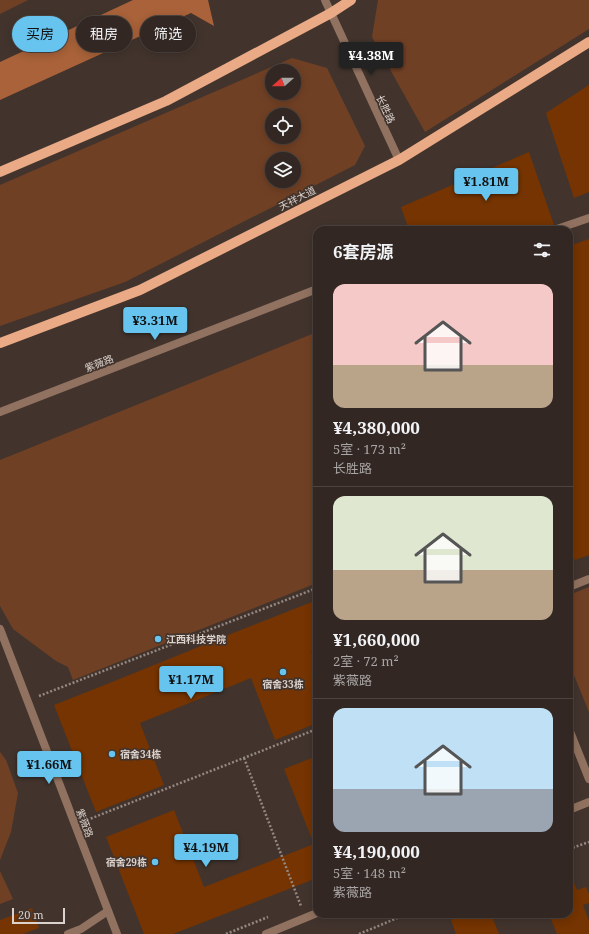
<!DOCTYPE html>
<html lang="zh">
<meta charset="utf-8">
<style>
:root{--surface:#322722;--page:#3a2f2a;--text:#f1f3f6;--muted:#a8a5a5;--line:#4d4440;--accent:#66c4ef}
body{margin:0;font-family:"Noto Serif","Noto Sans SC",serif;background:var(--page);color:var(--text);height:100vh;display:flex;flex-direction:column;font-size:15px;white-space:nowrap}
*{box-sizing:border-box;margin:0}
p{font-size:13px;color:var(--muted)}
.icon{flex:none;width:22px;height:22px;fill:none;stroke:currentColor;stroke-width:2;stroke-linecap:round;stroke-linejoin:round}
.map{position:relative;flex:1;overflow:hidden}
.sheet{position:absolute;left:313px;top:226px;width:260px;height:692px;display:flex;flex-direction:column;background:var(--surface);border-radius:12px;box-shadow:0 2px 10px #0003,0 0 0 1px var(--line)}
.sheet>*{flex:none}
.banner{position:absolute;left:12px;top:16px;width:241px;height:36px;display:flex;gap:8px}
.needle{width:26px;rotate:249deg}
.controls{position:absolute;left:265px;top:64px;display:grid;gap:8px}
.controls a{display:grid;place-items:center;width:36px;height:36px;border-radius:50%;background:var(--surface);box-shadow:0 2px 10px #0003,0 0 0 1px var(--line);font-size:20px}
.scale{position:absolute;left:12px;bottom:10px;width:53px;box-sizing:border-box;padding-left:4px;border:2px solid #dbd2cd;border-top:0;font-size:11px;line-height:14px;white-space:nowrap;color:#dbd2cd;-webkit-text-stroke:3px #42342d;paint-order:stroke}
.price{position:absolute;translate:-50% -34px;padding:0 9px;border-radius:4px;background:var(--accent);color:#111;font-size:13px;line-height:26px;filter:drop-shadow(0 1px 2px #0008)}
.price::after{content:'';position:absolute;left:50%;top:24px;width:12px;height:9px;margin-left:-6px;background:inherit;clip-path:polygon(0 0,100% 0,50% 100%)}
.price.selected{background:#222;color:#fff}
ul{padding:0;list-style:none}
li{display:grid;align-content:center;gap:8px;height:212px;padding:0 20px}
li+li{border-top:1px solid var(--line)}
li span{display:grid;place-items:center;height:124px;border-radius:12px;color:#555}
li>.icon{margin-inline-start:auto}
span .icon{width:72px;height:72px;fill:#fffc;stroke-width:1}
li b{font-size:17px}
h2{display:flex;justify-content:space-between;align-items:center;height:48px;padding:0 20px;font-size:17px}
.chip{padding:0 14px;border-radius:18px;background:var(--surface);box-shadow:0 2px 10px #0003,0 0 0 1px var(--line);font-size:14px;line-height:36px}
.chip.selected{background:var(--accent);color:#111}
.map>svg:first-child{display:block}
</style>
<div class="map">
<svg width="589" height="934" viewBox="0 0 589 934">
<rect width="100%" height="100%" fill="#42342d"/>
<g fill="#704024" fill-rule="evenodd">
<path d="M0,0H28L0,14Z"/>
<path d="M378,0H589V29L425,132L372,37Z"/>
<path d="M292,58L327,68L365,146L355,165L125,282L0,326V185ZM272,71H294V93H272ZM272,115H294V137H272ZM272,159H294V181H272Z"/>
<path d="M317,332V583L73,680L68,667L56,661L13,629L0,606V460Z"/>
<path d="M589,587V712L569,663V595Z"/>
<path d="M0,752L6,760L18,793L11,832L0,860Z"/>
<path d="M0,871L13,899L0,904Z"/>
</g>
<path fill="#a96239" d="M133,0H208L214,26L191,13L0,100V62Z"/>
<g fill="#753401">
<path d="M589,85V192L574,198L546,113Z"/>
<path d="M529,152L554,225L539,230H409L401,207Z"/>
<path d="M589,239V555L575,560L571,552L569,553V246Z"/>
<path d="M317,600V649L311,651L317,667V723L275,740L251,678L140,723L164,785L96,812L54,705L122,678L233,633Z"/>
<path d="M317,756V878L173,934H144L106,837L174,810L204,887L314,844L284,769Z"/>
<path d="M571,876L577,890L586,887L589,894V903L583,905L589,921V934H557L549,914H569V877Z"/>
<path d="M32,908L39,928L23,934H0V920Z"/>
<path d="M466,914H491L499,934H456L451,920Z"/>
</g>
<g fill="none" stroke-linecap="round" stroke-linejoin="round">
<g stroke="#948882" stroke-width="2.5" stroke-dasharray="2 2" stroke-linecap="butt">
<path d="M39,696L317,588"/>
<path d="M244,758L301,906"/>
<path d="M87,820L317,729"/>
<path d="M569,849L589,842"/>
<path d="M226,934L268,917"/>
<path d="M359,934L407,914"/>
</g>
<path stroke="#917260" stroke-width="8" d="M68,934L81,929L108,911"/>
<g stroke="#917260" stroke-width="8">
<path d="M325,0L399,160"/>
<path d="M554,230L589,218"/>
<path d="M0,412L317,289"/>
<path d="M569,587L589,579"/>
<path d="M0,629L117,934"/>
<path d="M569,729L589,779"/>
<path d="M569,810L589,802"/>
<path d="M266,934L317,913"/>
</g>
<g stroke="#ebaa86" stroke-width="10">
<path d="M0,172L166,101L331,13L351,0"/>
<path d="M0,343L140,290L399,160L589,42"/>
</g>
</g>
<g fill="#66c4ef" stroke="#42342d" stroke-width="1.5">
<circle cx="158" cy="639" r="4"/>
<circle cx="283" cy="672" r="4"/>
<circle cx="112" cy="754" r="4"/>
<circle cx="155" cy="862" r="4"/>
</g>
<g text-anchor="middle" stroke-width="3.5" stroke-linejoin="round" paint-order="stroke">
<g font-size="10" fill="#dbd2cd" stroke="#42342d">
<text transform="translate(386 109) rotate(65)" y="4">长胜路</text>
<text transform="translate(297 198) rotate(-27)" y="4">天祥大道</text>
<text transform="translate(99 363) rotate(-21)" y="4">紫薇路</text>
<text transform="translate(85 823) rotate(69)" y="4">紫薇路</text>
</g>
<g font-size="10" font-weight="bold" fill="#dbd2cd" stroke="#42342d" text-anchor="start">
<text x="166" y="643">江西科技学院</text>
<text x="283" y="688" text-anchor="middle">宿舍33栋</text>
<text x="120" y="758">宿舍34栋</text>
<text x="147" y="866" text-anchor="end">宿舍29栋</text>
</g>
</g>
</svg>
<div class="controls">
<a><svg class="needle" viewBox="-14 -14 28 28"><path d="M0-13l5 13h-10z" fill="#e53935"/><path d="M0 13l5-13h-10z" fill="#a8a5a5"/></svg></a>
<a><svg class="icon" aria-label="locate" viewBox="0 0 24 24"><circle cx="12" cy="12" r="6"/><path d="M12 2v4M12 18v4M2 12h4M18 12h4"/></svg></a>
<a><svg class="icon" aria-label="layers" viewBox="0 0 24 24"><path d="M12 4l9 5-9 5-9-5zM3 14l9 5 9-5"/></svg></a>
</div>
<div class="scale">20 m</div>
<b class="price selected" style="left:371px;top:76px">¥4.38M</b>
<b class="price" style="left:486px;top:202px">¥1.81M</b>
<b class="price" style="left:155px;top:341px">¥3.31M</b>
<b class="price" style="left:191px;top:700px">¥1.17M</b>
<b class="price" style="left:49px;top:785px">¥1.66M</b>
<b class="price" style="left:206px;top:868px">¥4.19M</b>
<div class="banner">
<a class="chip selected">买房</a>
<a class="chip">租房</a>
<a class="chip">筛选</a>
</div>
<section class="sheet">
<h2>6套房源<svg class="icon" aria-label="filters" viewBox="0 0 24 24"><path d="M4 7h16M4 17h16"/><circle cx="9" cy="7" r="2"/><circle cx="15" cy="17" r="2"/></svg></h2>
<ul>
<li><span style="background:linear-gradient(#f6c9c9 65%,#b9a48a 0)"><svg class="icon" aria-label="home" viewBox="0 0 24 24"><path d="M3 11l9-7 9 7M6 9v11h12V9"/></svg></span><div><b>¥4,380,000</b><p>5室 · 173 m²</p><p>长胜路</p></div></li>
<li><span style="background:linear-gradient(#dfe7d0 60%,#b9a48a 0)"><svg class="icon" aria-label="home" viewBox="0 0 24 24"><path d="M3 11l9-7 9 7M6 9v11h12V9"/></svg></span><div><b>¥1,660,000</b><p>2室 · 72 m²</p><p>紫薇路</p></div></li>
<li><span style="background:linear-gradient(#bfe0f5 65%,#9aa5b1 0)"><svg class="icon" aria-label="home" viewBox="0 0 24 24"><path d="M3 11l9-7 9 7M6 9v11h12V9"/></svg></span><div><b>¥4,190,000</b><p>5室 · 148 m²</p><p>紫薇路</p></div></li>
</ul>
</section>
</div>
